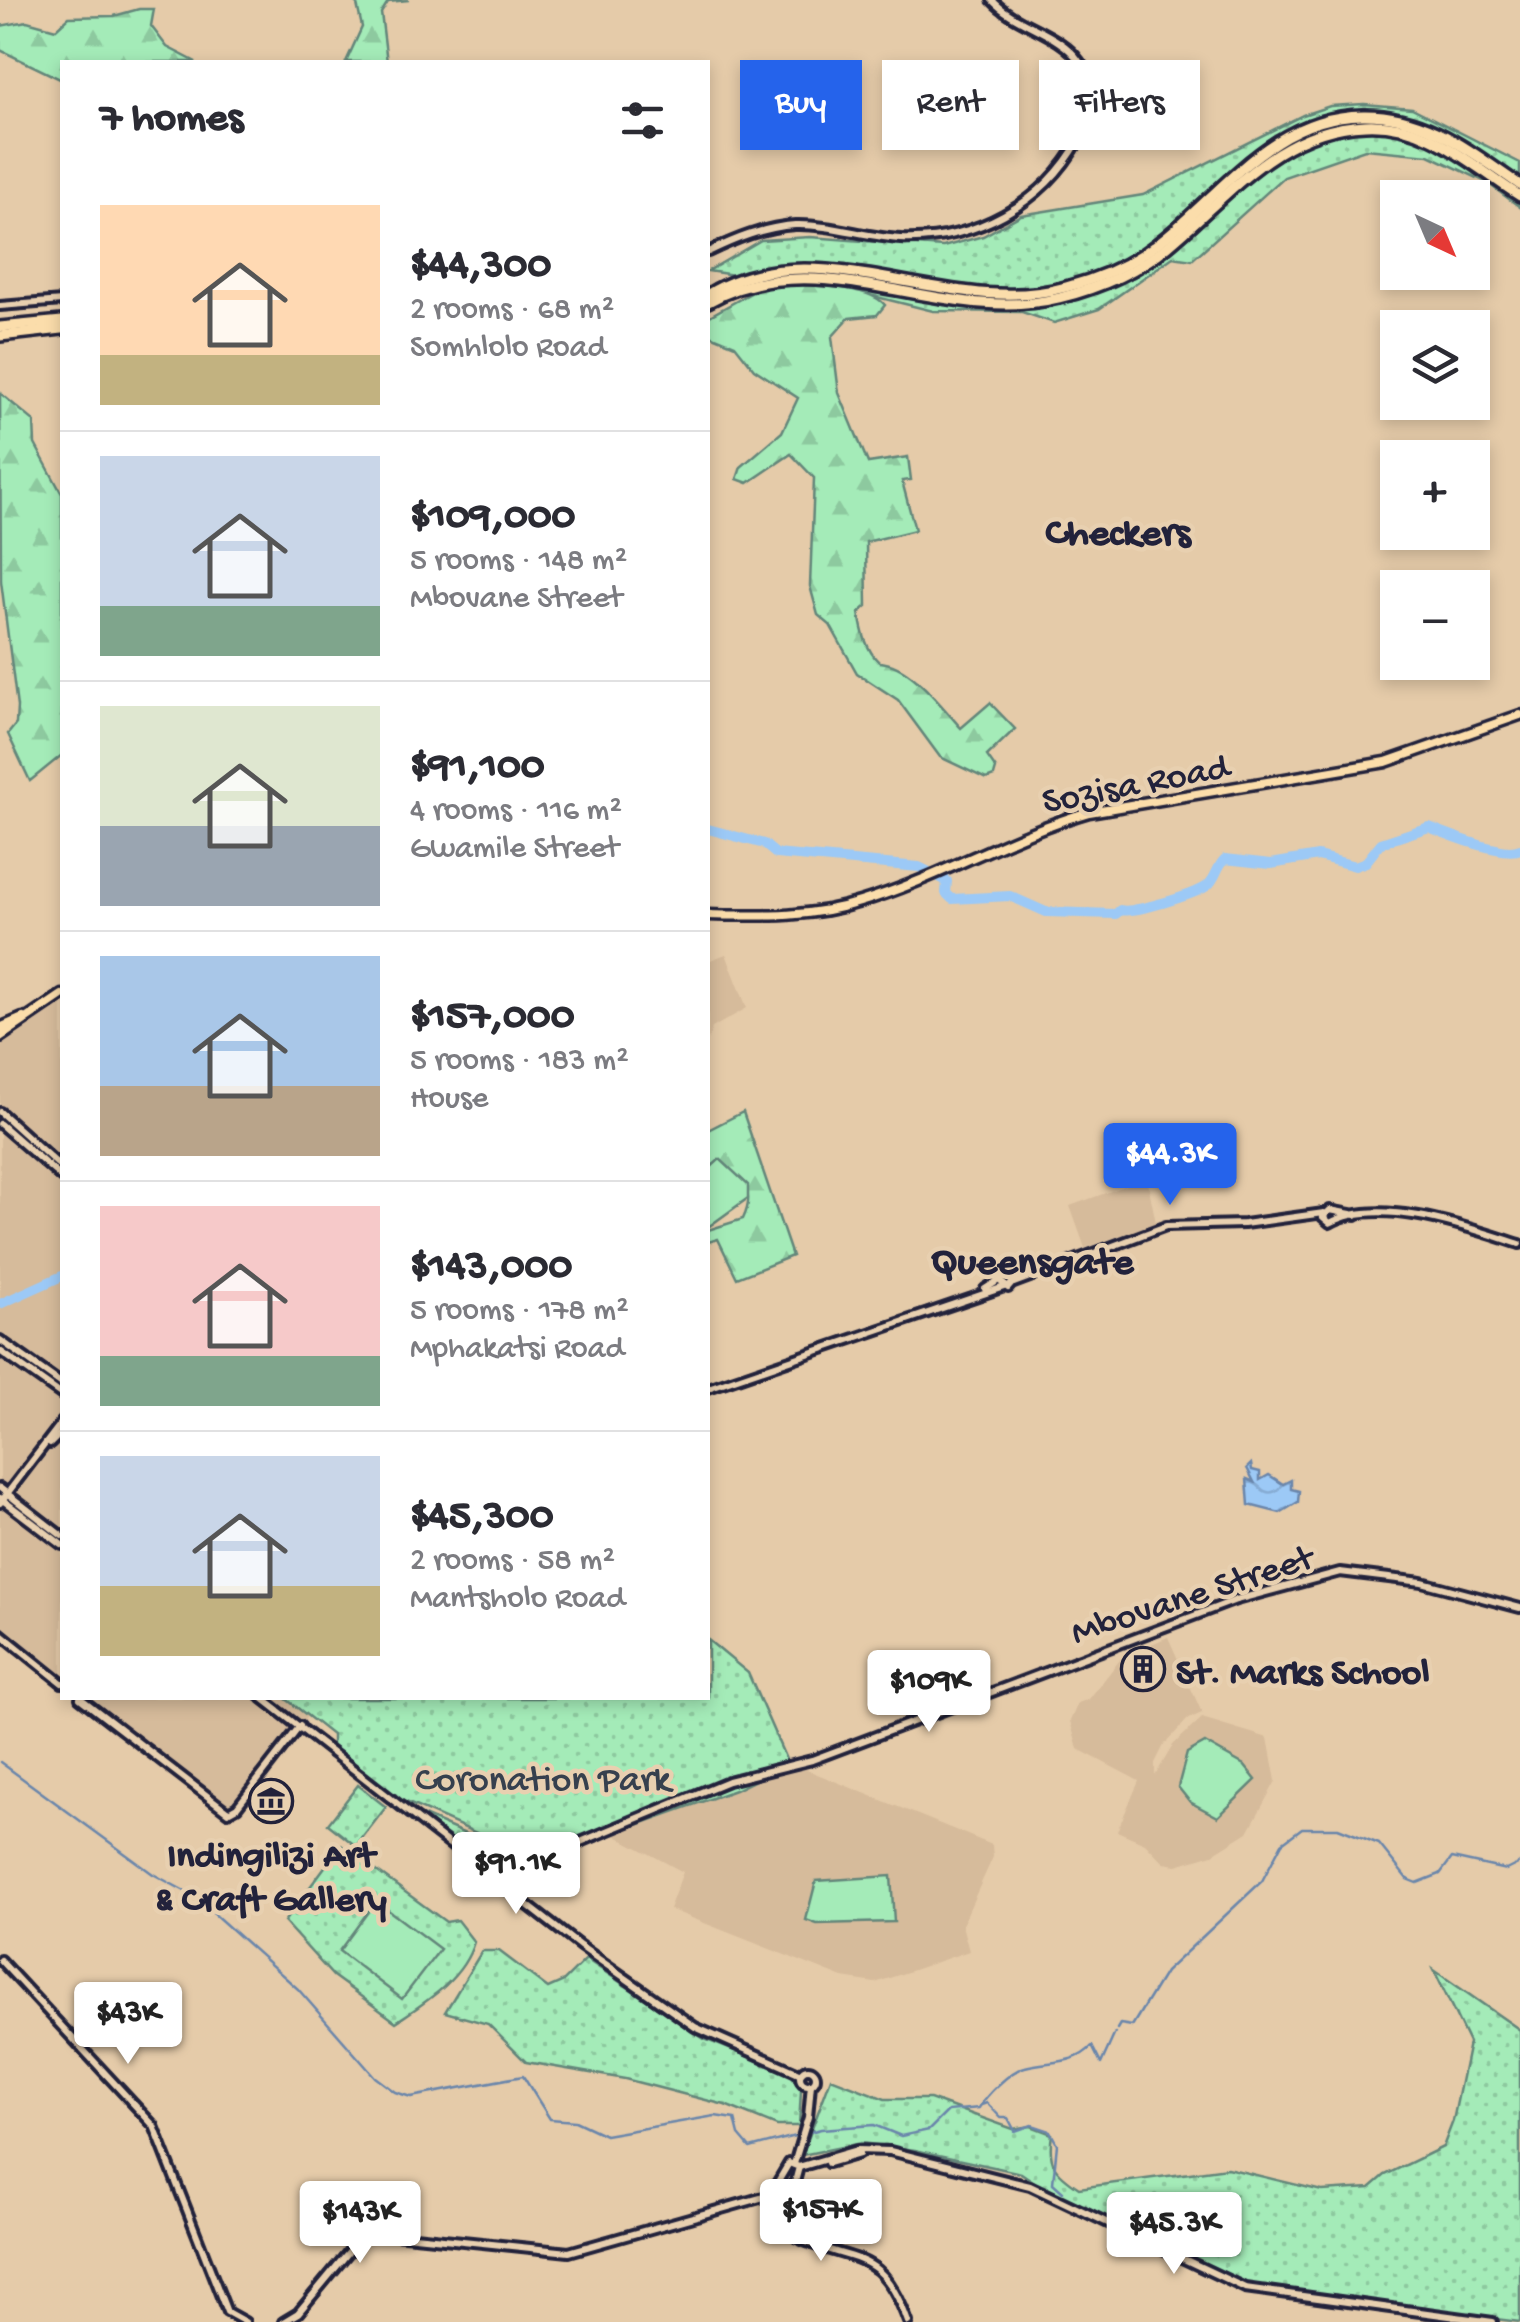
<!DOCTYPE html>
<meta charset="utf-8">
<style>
:root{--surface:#fff;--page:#f7f7f7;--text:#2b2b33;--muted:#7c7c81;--line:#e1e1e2;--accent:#2563eb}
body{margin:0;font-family:"Gochi Hand",sans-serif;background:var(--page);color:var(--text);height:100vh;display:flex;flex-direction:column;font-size:38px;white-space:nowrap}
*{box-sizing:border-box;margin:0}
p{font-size:32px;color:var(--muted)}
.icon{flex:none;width:55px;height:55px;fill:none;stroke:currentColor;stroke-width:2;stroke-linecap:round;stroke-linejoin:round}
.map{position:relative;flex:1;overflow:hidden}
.drawer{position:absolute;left:60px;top:60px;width:650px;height:1640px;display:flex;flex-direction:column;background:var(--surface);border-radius:0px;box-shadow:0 5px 15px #0003}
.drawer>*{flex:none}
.banner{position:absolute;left:740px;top:60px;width:630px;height:90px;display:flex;gap:20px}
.needle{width:65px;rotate:136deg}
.buttons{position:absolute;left:1380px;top:180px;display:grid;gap:20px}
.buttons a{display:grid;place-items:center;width:110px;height:110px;border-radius:0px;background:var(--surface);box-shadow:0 5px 15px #0003;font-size:50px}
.price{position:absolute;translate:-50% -85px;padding:0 22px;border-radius:10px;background:#fff;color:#222;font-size:32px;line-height:65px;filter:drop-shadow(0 2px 5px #0008)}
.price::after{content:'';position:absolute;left:50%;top:60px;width:30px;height:22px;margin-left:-15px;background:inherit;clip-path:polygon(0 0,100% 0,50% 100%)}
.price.current{background:var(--accent);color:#fff}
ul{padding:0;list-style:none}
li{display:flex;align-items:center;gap:30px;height:250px;padding:0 40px}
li+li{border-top:2px solid var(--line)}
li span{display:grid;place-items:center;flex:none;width:280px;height:200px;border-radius:0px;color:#555}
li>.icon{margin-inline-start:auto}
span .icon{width:120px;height:120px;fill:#fffc;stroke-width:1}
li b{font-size:42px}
h2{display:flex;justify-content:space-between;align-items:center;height:120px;padding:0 40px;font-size:42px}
.chip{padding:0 35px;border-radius:0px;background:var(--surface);box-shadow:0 5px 15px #0003;font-size:35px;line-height:90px}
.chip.current{background:var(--accent);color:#fff}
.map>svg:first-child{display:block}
</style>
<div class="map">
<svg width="1520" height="2322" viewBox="0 0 1520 2322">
<defs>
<pattern id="grass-dots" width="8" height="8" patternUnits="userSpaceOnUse" patternTransform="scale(2.5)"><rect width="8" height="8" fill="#a4ebb8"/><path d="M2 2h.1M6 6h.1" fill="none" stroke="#8dc99f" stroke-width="1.8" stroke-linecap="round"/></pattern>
<pattern id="forest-firs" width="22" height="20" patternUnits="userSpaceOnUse" patternTransform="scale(2.5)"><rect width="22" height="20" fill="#a4ebb8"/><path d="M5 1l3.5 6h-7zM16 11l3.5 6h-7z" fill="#8dc99f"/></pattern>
<pattern id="water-waves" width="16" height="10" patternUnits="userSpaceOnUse" patternTransform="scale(2.5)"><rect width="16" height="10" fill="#9cc9f6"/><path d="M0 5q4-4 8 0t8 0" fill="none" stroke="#86acd4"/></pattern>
</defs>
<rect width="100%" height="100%" fill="#e5cba9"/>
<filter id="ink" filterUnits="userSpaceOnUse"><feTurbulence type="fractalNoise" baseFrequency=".01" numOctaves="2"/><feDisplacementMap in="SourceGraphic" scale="20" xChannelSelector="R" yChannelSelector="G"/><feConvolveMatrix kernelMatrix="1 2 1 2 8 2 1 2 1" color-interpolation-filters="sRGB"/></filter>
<g filter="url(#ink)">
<g fill="#d6bb9b">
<path d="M726,954L747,1008L712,1028L708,1040V961Z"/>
<path d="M62,995V1683L0,1633V1037Z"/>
<path d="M1147,1178L1156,1223L1085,1248L1070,1206Z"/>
<path d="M1168,1637L1202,1713L1188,1719L1164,1745L1155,1763V1776L1173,1745L1202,1718L1268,1738L1276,1781L1248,1832L1213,1854L1177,1865L1164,1863L1145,1843L1117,1831L1139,1781L1078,1749L1070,1721L1078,1703L1089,1699L1123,1656Z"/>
<path d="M80,1698H285L308,1715L237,1807L223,1813Z"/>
<path d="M800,1767L992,1845L993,1857L962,1925L969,1951L875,1983L843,1978L669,1909L683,1872L607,1831Z"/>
</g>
<g fill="url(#grass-dots)" stroke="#63867a" stroke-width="2.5">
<path d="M1364,104L1412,108L1520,163V207L1486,182L1429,155L1365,149L1284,177L1192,260L1173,257L1099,309L1054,323L1022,312L933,311L873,296L708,271L761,240L810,237L943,247L983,236L1021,215L1143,195L1303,115L1330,106Z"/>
<path d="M708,1640L748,1673L788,1764L735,1790L538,1860L383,1792L332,1752V1735L285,1698H708Z"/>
<path d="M358,1785L386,1807L356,1846L328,1824Z"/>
<path d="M410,1810L523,1859L526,1862L496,1873Z"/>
<path d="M341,1845L446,1922L457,1920L474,1942C463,1979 427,2001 396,2022L333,1976L284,1922Z"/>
<path d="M482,1951H499L548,1988L564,1981L586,1959L704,2039L790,2073L801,2090L799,2126H777L725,2105L625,2079L526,2062L488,2024L445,2012Z"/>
<path d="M1434,1970L1520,2030V2322L1245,2288L1073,2208L1021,2173L915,2150L861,2143L802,2155L831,2078L885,2099H930L1013,2129L1031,2126L1052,2134C1047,2164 1055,2172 1079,2188L1227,2168L1322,2191L1370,2188L1385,2175L1443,2147L1453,2121L1469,2043Z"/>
</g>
<g fill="url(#forest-firs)" stroke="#63867a" stroke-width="2.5">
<path d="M356,0H409L388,2L381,13L387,62H346L362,27Z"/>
<path d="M139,9H154L151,26L167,47L196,62H62V80L0,50V26L27,21L56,29L69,17L114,16Z"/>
<path d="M765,285C794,285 865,282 885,305L877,315L849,318L832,337L839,393L868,463L908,457L911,480L902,481L915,530L866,542L867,606L859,613C862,631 866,650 879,662C910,663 942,707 961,728L990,703L1015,729L987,756L996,769L994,776L986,779L940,757L898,700L857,673L830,625L818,615L810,586L814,478L791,454L748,483L737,479L741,467L782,432L798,398L754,369L735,345L708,334V317Z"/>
<path d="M0,393L34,421L35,444L62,494V755L30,781L8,734L16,724L17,707L1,581Z"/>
<path d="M743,1112L792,1256L737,1278L718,1239L708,1242V1230L743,1219C757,1190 741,1180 720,1162L708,1167V1130Z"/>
</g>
<g fill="#a4ebb8" stroke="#63867a" stroke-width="2.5">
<path d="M720,1159L748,1185V1198L708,1227V1170Z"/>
<path d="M1205,1743L1244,1765L1256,1780L1218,1817L1190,1802L1178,1787L1187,1753Z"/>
<path d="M891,1876L894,1922L817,1924L806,1920L816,1881Z"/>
<path d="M376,1901L440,1949L402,1999L339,1951Z"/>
</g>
<path fill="url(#water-waves)" stroke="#6b86ab" stroke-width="2.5" d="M1251,1464L1252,1470L1260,1472V1480L1269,1475L1283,1484L1291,1480V1489L1299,1491L1298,1502L1280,1513L1249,1505L1247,1479L1254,1482L1247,1468Z"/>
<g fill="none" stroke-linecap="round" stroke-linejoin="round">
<g stroke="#6b86ab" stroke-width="2.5">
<path d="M0,1762L153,1874L194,1896L298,1989L375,2077L395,2092L411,2097L523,2076L550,2119L575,2121L605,2135L715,2116L735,2119L739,2135L750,2148L821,2129L874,2125L901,2136L929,2130L948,2111L979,2108C985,2096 1010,2071 1025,2067C1048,2060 1074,2066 1092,2046L1101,2064L1115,2033"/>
<path d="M1117,2029L1120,2024L1132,2026L1165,1972L1262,1881L1282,1843L1302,1828H1338L1379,1844L1407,1879L1417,1883L1440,1874L1452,1858L1506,1870L1520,1863"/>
<path d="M981,2105L987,2103L1001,2118H1008L1015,2131L1032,2125L1050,2131L1057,2144L1053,2183L1063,2192"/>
</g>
<g stroke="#9cc9f6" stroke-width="10">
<path d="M708,829L764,844L776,854L919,867L947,881L946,893L952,899L1010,896L1046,912L1116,914L1120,910C1131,914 1194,895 1207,886C1217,878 1216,867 1225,859L1271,864L1318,856L1355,866L1366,862L1381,843L1429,827C1449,835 1504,857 1520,849"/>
<path d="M0,1304L62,1276"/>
</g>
<defs>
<g id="secondary">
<path d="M708,252C735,239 764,227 795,225C830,224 866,237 901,239C973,242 1044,204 1079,140C1093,115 1097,85 1079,61C1059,32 1016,26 992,0"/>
<path d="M0,306L62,301"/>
<path d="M0,1112L62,1168"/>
<path d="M0,1124L62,1178"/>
<path d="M1356,1215L1330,1210L1323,1217L1330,1223C1379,1195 1470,1228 1520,1244"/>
<path d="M1014,1283L1166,1226L1244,1224L1324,1213"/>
<path d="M985,1289L1005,1276L1014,1281L1008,1288L1001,1282"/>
<path d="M0,1340L62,1384"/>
<path d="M0,1351L62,1395"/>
<path d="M708,1388L1004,1287"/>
<path d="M50,1444L62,1432"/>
<path d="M0,1488L62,1536"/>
<path d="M0,1498L62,1545"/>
<path d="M0,1503L62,1422"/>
<path d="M0,1633L62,1683"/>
<path d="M80,1698L228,1812L237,1807L300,1726"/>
<path d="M262,1698L580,1946L695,2027L801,2074"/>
<path d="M496,1877L728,1781L812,1760L1236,1600L1340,1572L1422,1582L1520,1608"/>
<path d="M0,1960L154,2126L227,2312L245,2322"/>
<circle cx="808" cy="2077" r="8"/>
<path d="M789,2163L799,2167L795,2182L783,2195L776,2185Z"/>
<path d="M828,2163L859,2154"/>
<path d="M794,2164L808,2117L811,2084"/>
<path d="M799,2167L857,2150L890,2151L1030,2186L1245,2288L1493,2322"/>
<path d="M787,2195L788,2219L797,2238C856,2265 881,2246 908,2322"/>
<path d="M283,2322L298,2313L366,2231L569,2252L778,2193"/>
</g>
<g id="primary">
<path d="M708,915C759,916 811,918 860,902C940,878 1009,835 1089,812L1386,762L1520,715"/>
<path d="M0,1028L23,1018"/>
<path d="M0,1037L62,995"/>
</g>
<g id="highway">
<path d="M708,294C818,227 949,320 1066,287C1093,280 1120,269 1143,254C1215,206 1265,116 1363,115C1427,114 1471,152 1520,185"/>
<path d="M708,302C820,239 942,327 1059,298C1099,288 1137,272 1168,246C1230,195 1277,129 1365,125C1430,122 1469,164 1520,196"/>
<path d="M0,327L62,321"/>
<path d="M0,336L62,329"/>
</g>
</defs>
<use href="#secondary" stroke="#22223b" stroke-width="14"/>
<use href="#primary" stroke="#22223b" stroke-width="15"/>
<use href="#highway" stroke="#22223b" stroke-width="16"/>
<use href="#secondary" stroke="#e8d0b0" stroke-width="6"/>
<use href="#primary" stroke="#fbddab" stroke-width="8"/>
<use href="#highway" stroke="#fbddab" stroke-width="9"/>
</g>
</g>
<defs>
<symbol id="building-ring" viewBox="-11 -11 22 22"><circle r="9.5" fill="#e8d0b0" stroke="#22223b" stroke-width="1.5"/><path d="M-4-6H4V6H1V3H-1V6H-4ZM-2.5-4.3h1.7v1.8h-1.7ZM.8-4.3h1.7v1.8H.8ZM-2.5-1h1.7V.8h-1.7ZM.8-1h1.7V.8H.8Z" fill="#22223b"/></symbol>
<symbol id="museum-ring" viewBox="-11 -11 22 22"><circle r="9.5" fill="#e8d0b0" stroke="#22223b" stroke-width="1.5"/><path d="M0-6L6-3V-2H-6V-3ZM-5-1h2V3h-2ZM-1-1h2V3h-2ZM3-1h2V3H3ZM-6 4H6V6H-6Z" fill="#22223b"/></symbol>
</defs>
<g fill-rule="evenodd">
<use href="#building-ring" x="1118" y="1644" width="50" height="50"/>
<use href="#museum-ring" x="246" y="1776" width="50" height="50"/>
</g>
<g text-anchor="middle" stroke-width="9" stroke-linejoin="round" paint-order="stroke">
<g font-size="38" fill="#22223b" stroke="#e8d0b0">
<text transform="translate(1135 781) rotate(-11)" y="13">Sozisa Road</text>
<text transform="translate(1191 1592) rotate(-18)" y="13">Mbovane Street</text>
</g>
<g font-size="38" font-weight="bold" fill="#22223b" stroke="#e8d0b0" text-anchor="start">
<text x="1176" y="1682">St. Marks School</text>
<text x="271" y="1865" text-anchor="middle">Indingilizi Art<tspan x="271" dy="44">&amp; Craft Gallery</tspan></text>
</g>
<g font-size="38" fill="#36404e" stroke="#e8d0b0">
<text x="543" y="1789">Coronation Park</text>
</g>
<g font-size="40" font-weight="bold" fill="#22223b" stroke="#e8d0b0">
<text x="1118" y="543">Checkers</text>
<text x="1032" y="1272">Queensgate</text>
</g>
</g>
</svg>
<div class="buttons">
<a><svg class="needle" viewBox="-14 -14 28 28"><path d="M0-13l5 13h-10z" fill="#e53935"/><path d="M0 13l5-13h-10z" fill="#7c7c81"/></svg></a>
<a><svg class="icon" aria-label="layers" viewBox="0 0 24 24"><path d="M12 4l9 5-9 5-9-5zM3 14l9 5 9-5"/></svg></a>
<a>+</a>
<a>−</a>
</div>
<b class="price current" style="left:1170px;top:1208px">$44.3K</b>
<b class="price" style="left:929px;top:1735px">$109K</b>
<b class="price" style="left:516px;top:1917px">$91.1K</b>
<b class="price" style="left:128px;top:2067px">$43K</b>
<b class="price" style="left:821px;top:2264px">$157K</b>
<b class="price" style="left:360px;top:2266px">$143K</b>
<b class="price" style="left:1174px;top:2277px">$45.3K</b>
<div class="banner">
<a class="chip current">Buy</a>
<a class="chip">Rent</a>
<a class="chip">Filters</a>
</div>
<section class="drawer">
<h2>7 homes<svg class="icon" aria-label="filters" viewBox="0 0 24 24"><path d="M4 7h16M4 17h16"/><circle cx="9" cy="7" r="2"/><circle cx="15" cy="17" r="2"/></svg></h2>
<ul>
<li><span style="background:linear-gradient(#ffd9b3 75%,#c2b280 0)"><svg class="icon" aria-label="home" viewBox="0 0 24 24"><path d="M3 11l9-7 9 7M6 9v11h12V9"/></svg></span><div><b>$44,300</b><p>2 rooms · 68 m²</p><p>Somhlolo Road</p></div></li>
<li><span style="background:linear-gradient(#c9d6e8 75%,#7fa58c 0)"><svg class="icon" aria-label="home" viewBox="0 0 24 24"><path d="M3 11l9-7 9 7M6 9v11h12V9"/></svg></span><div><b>$109,000</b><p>5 rooms · 148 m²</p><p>Mbovane Street</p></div></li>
<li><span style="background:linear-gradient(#dfe7d0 60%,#9aa5b1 0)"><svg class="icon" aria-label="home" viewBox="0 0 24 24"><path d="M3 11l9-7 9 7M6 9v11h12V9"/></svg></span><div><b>$91,100</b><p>4 rooms · 116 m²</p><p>Gwamile Street</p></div></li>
<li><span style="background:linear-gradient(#a9c7e8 65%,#b9a48a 0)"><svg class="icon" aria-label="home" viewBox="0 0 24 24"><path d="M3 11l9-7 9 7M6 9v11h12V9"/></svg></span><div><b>$157,000</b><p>5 rooms · 183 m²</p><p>House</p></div></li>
<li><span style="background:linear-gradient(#f6c9c9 75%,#7fa58c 0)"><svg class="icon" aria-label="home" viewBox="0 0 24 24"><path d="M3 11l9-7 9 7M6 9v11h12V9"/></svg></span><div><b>$143,000</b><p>5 rooms · 178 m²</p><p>Mphakatsi Road</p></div></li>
<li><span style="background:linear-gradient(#c9d6e8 65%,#c2b280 0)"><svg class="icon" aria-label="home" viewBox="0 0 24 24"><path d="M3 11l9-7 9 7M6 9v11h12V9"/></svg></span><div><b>$45,300</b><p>2 rooms · 58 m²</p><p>Mantsholo Road</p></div></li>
</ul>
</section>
</div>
